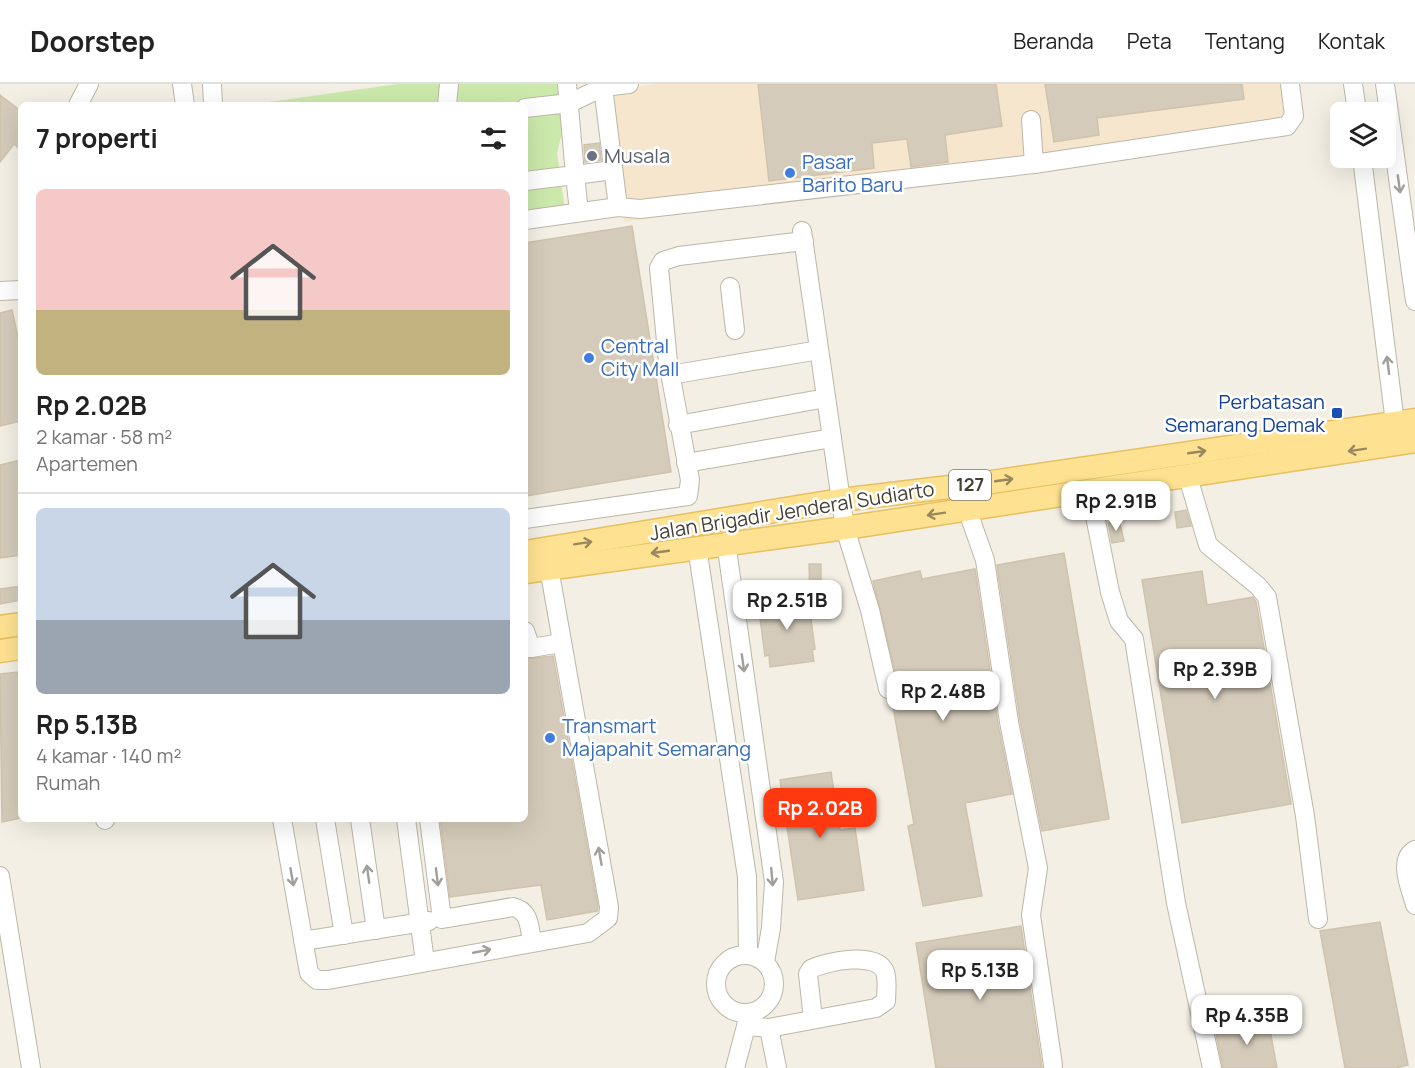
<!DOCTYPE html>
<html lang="id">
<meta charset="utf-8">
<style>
:root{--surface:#fff;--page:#f6f6f6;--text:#222;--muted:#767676;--line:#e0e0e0;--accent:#ff380f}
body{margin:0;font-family:Manrope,sans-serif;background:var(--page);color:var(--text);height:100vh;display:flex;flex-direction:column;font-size:22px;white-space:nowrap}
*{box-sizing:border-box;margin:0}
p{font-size:20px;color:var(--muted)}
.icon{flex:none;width:33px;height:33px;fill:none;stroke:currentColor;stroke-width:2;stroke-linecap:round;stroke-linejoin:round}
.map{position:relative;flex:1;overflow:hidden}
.details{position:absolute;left:18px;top:18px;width:510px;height:720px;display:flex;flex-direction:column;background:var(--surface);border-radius:9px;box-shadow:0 6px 24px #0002}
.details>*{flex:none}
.tools{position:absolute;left:1330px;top:18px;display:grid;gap:12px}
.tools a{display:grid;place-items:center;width:66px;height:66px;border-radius:9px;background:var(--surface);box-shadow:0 6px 24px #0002;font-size:30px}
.price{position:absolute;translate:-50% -51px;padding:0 14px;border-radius:12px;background:#fff;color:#222;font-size:20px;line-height:39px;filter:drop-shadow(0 2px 3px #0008)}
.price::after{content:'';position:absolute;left:50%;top:36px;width:18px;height:14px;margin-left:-9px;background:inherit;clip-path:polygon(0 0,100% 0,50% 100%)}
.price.on{background:var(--accent);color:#fff}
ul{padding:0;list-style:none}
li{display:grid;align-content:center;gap:12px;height:318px;padding:0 18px}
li+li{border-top:2px solid var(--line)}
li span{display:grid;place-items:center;height:186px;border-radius:9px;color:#555}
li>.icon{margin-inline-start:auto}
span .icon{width:108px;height:108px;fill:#fffc;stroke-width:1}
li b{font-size:26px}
h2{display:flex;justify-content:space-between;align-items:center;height:72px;padding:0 18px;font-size:26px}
header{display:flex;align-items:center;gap:36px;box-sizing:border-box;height:84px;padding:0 30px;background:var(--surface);border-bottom:2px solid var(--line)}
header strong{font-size:28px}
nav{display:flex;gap:33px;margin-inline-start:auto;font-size:21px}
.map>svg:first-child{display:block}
</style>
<header>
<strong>Doorstep</strong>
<nav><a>Beranda</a><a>Peta</a><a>Tentang</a><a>Kontak</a></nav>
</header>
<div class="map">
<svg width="1415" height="984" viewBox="0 0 1415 984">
<rect width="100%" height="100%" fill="#f3efe4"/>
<path fill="#f6e6ce" d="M656,0H1295L1301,40L624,138L606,7Z"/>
<path fill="#cce9ac" d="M398,0H557L562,49L557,69L566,133L525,139V21H246Z"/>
<g fill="#d5cbba" stroke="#d0c3ad" stroke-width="1.5">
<path d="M758,0H996L1002,42L945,51L948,78L911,83L907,55L872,59L874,84L769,97Z"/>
<path d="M1045,0H1242L1244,15L1097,34L1099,51L1054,58Z"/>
<path d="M0,11L21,27V66L14,60L0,78Z"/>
<path d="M599,59L601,76L585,78L584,61Z"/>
<path d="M632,142L671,388L525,412V159Z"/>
<path d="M12,226L21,267V337L0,342V229Z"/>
<path d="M21,376V471L0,474V381Z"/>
<path d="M1186,426L1191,442L1177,444L1175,428Z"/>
<path d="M1119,436L1124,457L1112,459L1108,439Z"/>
<path d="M1064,469L1109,735L1042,747L1020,636L997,481Z"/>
<path d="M809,480H821V516H810Z"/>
<path d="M975,485L998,640L1012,710L965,719L982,812L923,822L908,742L914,740L893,623L897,622L895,614L899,603L873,497L920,487L922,495Z"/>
<path d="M1202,487L1207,521L1253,513L1256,518L1291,720L1182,739L1142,496Z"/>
<path d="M21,502V516L0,520V505Z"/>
<path d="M808,513L815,565L812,566L814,577L770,583L769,571L765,572L758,519Z"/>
<path d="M553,572L598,823L597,827L547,836L541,801L450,813L440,735H525V575Z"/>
<path d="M18,588L21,623V734L2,738L0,590Z"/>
<path d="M831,688L840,746L855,744L864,806L798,816L780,696Z"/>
<path d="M1380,838L1408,981L1395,984H1345L1320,847Z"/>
<path d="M1021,842L1042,984H936L916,859Z"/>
<path d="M1268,935L1277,984H1223L1215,945Z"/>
</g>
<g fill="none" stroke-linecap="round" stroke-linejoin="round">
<defs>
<g id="minor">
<path d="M182,0L185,21"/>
<path d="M212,0L213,21"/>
<path d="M1353,0L1357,28"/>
<path d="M1385,0L1415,217"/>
<path d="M603,3L618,123L640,125L1034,80L1287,42L1294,32L1290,0"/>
<path d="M78,21L89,0"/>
<path d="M447,21L449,0"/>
<path d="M525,24L570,19L603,3L629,0"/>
<path d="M1031,36L1034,80"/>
<path d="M1362,74L1395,339"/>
<path d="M525,97L575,91L567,0"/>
<path d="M579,128L575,91L613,86"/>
<path d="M525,136L618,123"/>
<path d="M802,147L845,444L870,526L888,605"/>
<path d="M730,203L735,246"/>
<path d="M0,207L21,206"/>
<path d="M670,291L819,266"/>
<path d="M678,341L826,314"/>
<path d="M686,379L832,354"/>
<path d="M1188,393L1208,461L1258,502L1267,513L1305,732L1318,835"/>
<path d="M1090,407L1110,508L1119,537L1134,555L1176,819L1212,984"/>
<path d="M967,425L985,476L1009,638L1038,784L1031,831L1053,981"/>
<path d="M525,435L688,412L690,396L668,278L659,184L663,177L679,172L804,157"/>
<path d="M726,458L774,798L771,844L765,878"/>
<path d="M697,463L747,793L748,871"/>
<path d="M525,547L531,564H525"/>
<path d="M531,564L561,559"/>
<path d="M105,735V736"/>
<path d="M282,735L309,889L317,896H328L588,849L608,834L609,823L549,484"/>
<path d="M325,735L344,851"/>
<path d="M360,735L376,846"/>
<path d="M406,735L425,878"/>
<path d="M429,735L442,835L513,823C530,827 529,842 532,857"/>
<path d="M1415,766C1397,776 1411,805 1415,821"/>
<path d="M0,792L31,984"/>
<path d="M303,857L429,837"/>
<circle cx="745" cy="900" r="29"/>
<path d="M746,942L769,944L777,984"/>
<path d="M769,944L876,924L886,917C886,909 888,896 885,888C877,867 827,877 811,885L808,890L813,935"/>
<path d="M735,984L749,931"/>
</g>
<g id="major">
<path d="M525,468L841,416L992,398L1415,336"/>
<path d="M525,488L845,444L1415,357"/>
<path d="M0,543L21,540"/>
<path d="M0,567L21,564"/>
</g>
</defs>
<use href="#minor" stroke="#beb7a7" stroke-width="20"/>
<use href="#major" stroke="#e7c05f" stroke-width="25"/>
<use href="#minor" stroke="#fff" stroke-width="18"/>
<use href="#major" stroke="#ffe291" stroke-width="22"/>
</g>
<defs><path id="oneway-shaft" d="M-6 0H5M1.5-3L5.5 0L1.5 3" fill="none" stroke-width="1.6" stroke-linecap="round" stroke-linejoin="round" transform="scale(1.5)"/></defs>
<g stroke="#a29f9a">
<use href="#oneway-shaft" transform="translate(1399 100) rotate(82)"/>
<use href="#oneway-shaft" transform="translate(1388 281) rotate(-97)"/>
<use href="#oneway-shaft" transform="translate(743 579) rotate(82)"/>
<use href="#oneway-shaft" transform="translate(600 772) rotate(-100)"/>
<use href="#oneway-shaft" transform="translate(368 790) rotate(-98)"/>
<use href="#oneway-shaft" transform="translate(292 793) rotate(80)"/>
<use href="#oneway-shaft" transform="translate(437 793) rotate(83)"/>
<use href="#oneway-shaft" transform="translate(772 793) rotate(85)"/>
<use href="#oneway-shaft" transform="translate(482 867) rotate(-11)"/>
</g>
<g stroke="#99885e">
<use href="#oneway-shaft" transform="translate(1357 366) rotate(171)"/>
<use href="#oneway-shaft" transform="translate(1197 368) rotate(-8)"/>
<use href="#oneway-shaft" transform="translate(1004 396) rotate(-8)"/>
<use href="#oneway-shaft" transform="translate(936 430) rotate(171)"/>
<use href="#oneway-shaft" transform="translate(583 459) rotate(-9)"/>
<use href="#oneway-shaft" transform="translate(660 468) rotate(172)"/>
</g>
<circle fill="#6b7280" stroke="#fff" stroke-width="2" cx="592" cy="72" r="6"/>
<g fill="#3f7fe0" stroke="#fff" stroke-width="2">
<circle cx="790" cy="89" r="6"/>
<circle cx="589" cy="274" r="6"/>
<circle cx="550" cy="654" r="6"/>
</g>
<rect fill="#1a4fb4" stroke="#fff" stroke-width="2" x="1331" y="323" width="12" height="12" rx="3"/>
<g text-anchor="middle" stroke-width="5" stroke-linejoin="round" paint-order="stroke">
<rect fill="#fff" stroke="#7d7971" stroke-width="1.5" x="949" y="386" width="42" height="30" rx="4.5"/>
<g font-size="18" font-weight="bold" fill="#453f34">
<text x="970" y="407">127</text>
</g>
<g font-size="20" fill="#5b616d" stroke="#fff" text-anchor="start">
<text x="604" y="79">Musala</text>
</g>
<g font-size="20" fill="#366cbe" stroke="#fff" text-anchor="start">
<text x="802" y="85">Pasar<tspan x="802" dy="23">Barito Baru</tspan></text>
<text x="601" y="269">Central<tspan x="601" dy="23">City Mall</tspan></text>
<text x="562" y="649">Transmart<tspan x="562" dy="23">Majapahit Semarang</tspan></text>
</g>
<g font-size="20" fill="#164399" stroke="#fff" text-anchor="end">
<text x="1325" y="325">Perbatasan<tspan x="1325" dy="23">Semarang Demak</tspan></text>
</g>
<g font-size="20" fill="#453f34" stroke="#fff">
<text transform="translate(792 427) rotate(-9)" y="7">Jalan Brigadir Jenderal Sudiarto</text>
</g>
</g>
</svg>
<div class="tools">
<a><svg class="icon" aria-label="layers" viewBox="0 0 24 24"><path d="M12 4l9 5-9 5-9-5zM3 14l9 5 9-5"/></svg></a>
</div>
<b class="price" style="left:1116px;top:448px">Rp 2.91B</b>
<b class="price" style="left:787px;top:547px">Rp 2.51B</b>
<b class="price" style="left:1215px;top:616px">Rp 2.39B</b>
<b class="price" style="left:943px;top:638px">Rp 2.48B</b>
<b class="price on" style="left:820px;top:755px">Rp 2.02B</b>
<b class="price" style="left:980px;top:917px">Rp 5.13B</b>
<b class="price" style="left:1247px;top:962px">Rp 4.35B</b>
<section class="details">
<h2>7 properti<svg class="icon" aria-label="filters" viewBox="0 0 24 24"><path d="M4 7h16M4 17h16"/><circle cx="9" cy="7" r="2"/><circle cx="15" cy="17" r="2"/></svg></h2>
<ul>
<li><span style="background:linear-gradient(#f6c9c9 65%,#c2b280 0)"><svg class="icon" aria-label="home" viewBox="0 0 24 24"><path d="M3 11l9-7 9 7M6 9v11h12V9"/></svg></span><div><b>Rp 2.02B</b><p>2 kamar · 58 m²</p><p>Apartemen</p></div></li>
<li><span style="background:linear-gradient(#c9d6e8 60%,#9aa5b1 0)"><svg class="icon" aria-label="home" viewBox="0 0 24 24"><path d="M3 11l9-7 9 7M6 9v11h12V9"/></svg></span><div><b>Rp 5.13B</b><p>4 kamar · 140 m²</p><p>Rumah</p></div></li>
</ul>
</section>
</div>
